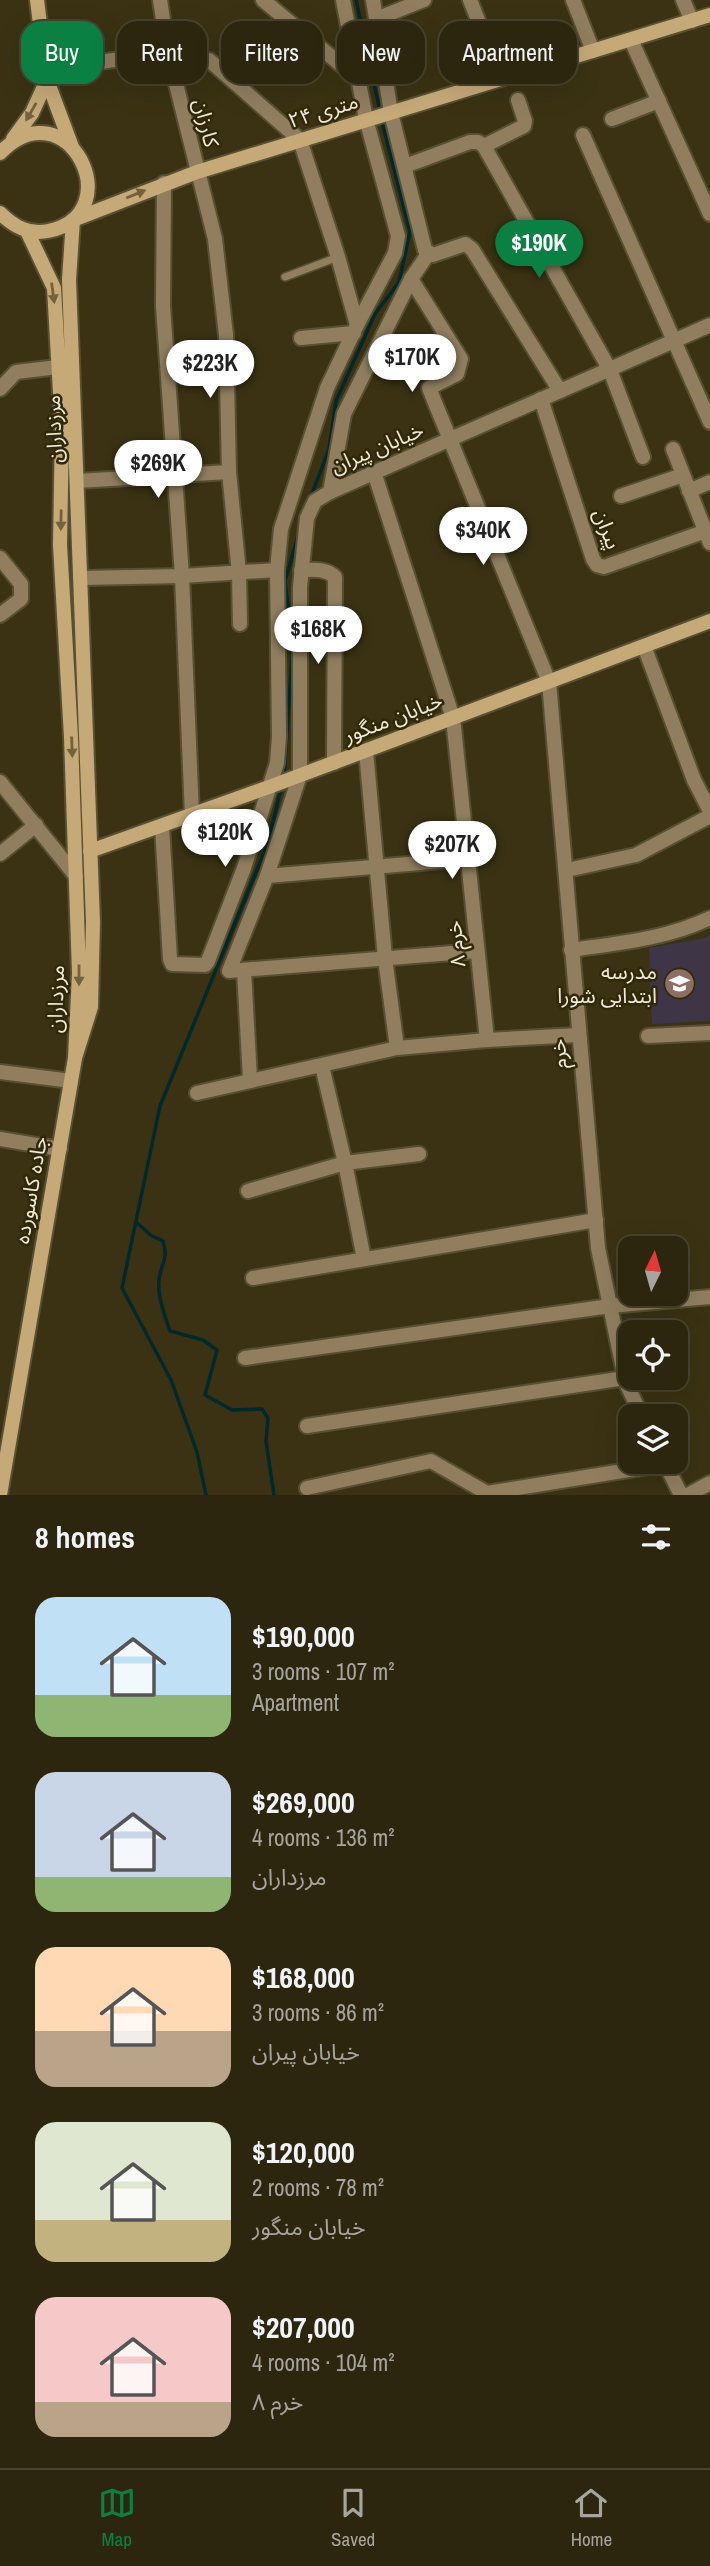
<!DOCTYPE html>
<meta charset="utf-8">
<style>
:root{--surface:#2c260e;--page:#38321c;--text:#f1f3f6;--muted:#a6a59e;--line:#48432e;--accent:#0b8043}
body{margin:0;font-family:"Archivo Narrow","Noto Sans Arabic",sans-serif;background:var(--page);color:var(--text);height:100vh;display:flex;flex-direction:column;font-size:26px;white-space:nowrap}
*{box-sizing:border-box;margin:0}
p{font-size:23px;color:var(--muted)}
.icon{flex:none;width:38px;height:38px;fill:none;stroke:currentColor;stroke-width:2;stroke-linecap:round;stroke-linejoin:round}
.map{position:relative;height:1495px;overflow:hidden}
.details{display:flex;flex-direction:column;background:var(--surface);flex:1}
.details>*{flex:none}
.guide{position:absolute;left:21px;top:21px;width:668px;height:63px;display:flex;gap:14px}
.needle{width:46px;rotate:5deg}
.fabs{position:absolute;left:618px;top:1236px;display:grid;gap:14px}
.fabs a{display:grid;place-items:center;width:70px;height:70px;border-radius:14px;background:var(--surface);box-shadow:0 7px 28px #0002,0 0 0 2px var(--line);font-size:35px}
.price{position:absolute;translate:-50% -60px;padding:0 16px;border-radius:24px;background:#fff;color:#222;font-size:23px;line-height:46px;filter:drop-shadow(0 2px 4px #0008)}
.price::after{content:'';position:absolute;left:50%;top:42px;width:21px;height:16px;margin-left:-10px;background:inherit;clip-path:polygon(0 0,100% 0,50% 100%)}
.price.active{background:var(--accent);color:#fff}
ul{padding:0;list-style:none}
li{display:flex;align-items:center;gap:21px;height:175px;padding:0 35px}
li span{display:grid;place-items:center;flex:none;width:196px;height:140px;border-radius:21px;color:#555}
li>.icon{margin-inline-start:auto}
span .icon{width:84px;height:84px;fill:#fffc;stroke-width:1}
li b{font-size:30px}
h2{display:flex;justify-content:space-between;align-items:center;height:84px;padding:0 35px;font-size:30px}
.pill{padding:0 24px;border-radius:21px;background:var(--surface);box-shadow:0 7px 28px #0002,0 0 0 2px var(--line);font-size:24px;line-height:63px}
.pill.active{background:var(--accent);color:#fff}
.tabs{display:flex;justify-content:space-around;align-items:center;height:98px;border-top:2px solid var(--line);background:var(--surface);font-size:19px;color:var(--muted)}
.tabs a{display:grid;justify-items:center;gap:4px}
.tabs .active{color:var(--accent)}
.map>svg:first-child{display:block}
</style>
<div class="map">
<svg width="710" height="1495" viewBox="0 0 710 1495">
<rect width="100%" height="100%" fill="#3a3213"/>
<path fill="#3e3646" d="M710,935V1021L652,1024L649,948L705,938Z"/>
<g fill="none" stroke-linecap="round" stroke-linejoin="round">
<g stroke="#00292c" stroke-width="3.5">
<path d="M356,0L380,111"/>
<path d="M310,499L329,449L336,401L375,314L399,282L410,232L381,118"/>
<path d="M284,777L293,643L285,581L298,536"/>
<path d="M137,1223L152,1236L163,1241C169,1260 161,1262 159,1280C157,1296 165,1316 170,1331L203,1340L217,1350L205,1395L232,1410L262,1409L268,1418L266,1441L274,1495"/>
<path d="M206,1495L197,1452L171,1380L122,1288L160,1106L268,843L281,788"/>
</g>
<defs>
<path id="lane" d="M285,277L338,257"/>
<g id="street">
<path d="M160,0L168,52L215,239L226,335L229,472L239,573L240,624"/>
<path d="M263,0L358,79"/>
<path d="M343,0L366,119L398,236L395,253L357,325"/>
<path d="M373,0L391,113L425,250L433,255L465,244L472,249L560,391"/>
<path d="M470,0L490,50"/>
<path d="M573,0L593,51"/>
<path d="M683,0L692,21"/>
<path d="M376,19L424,0"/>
<path d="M631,40L710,214"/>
<path d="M46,70L168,52L209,60L300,140L338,257L357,325L327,388L281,529L277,570L279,737L277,763L244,868L208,961L205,965L172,964L170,959L162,826"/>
<path d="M612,119L659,101"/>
<path d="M583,135L710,422"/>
<path d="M484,146L524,126L525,121L518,100"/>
<path d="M405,166L470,142H478L484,146L610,370L643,457"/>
<path d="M164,183L163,306L182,576L192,816"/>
<path d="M411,279L461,359L457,374L429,388L549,682L598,1248L626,1383L642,1416"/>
<path d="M301,338L354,333"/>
<path d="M0,389L16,372L58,367"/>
<path d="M541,399L593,559L597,565L604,567L706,531"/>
<path d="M673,449L710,543"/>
<path d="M374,472L453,718L487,1040"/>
<path d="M77,481L229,472"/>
<path d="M689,491L710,482"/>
<path d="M330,492L344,414L411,279L428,254"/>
<path d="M621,496L683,475"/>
<path d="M0,558L21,584V599L0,615"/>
<path d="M301,570C313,570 326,568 335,577L334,763"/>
<path d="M81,578L182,576L277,570"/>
<path d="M644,646L694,780L710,811"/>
<path d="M0,782L76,876"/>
<path d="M0,854L36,825"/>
<path d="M467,859L267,876L229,971L477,951"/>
<path d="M567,870L636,855L710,816"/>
<path d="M267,876L300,775V587L307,518L315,501L330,492L710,325"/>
<path d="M571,950C619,943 666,939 710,918"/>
<path d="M244,970L250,1079"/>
<path d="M648,1036L710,1033"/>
<path d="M397,1048L487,1040L578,1035"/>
<path d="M322,1066L345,1163L364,1259"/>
<path d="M0,1072L71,1081"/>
<path d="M197,1093L397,1048L385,958L366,751"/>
<path d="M0,1139L60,1149"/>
<path d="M248,1191L345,1163L419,1154"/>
<path d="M253,1278L596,1220"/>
<path d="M245,1358L610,1306L710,1297"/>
<path d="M307,1426L625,1378"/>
<path d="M664,1461L681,1495"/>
<path d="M307,1488L431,1461L487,1493"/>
<path d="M488,1495L487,1493L666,1464"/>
<path d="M688,1495L710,1483"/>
</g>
<g id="secondary">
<path d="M37,0L47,80L72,147"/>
<path d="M13,139L32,113L47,80"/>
<path d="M0,153C67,84 132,214 48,231C28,235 13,226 0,213"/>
<path d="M27,231L54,288L62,427L60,545L71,737L79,973L75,1058L91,1007L93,922L69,280L73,220L197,172L710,15"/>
<path d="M90,851L269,787L710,621"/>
<path d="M0,1495L75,1058"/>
</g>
</defs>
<use href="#lane" stroke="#575033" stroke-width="10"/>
<use href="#street" stroke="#575033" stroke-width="18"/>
<use href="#secondary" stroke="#575033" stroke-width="18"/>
<use href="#lane" stroke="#907e5f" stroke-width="7"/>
<use href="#street" stroke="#907e5f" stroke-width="14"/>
<use href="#secondary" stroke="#c5a977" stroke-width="14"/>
</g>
<defs><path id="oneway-solid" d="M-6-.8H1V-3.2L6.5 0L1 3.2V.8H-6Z" transform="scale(1.75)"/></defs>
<g fill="#73623a">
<use href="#oneway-solid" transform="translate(31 112) rotate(120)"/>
<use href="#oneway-solid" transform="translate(136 194) rotate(-22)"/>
<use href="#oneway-solid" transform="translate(53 293) rotate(82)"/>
<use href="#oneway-solid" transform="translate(61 520) rotate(91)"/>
<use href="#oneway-solid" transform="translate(72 747) rotate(88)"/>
<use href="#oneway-solid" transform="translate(79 975) rotate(90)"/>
</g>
<defs>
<symbol id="school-disc" viewBox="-11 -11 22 22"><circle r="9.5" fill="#8d6e63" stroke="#302808"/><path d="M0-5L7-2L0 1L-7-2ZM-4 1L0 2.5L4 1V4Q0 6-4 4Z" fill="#fff"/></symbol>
</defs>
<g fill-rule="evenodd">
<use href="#school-disc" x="662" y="966" width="35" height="35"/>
</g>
<g text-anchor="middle" stroke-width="5" stroke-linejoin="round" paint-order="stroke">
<g font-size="21" fill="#f0ebd9" stroke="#302808">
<text transform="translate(323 111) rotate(-17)" y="7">۲۴ متری</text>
<text transform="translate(206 123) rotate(76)" y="7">کارزان</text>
<text transform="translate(54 429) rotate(-92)" y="7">مرزداران</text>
<text transform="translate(377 448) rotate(-23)" y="7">خیابان پیران</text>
<text transform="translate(607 529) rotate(69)" y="7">پیران</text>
<text transform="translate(393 718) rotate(-21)" y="7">خیابان منگور</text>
<text transform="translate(456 944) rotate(-96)" y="7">خرم ۸</text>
<text transform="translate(56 999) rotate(-88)" y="7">مرزداران</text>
<text transform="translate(559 1054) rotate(-95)" y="7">خرم</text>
<text transform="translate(31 1190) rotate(-80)" y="7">جاده کاسورده</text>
</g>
<g font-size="21" fill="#f0ebd9" stroke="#302808" text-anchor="end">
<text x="657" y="979">مدرسه<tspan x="657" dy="24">ابتدایی شورا</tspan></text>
</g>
</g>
</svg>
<div class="fabs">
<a><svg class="needle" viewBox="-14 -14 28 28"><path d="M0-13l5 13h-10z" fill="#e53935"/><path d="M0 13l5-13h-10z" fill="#a6a59e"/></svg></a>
<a><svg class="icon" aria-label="locate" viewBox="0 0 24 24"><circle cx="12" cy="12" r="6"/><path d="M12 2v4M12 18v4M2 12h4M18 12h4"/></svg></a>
<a><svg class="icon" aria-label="layers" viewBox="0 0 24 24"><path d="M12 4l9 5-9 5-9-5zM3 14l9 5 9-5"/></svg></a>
</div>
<b class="price active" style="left:539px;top:280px">$190K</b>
<b class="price" style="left:412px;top:394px">$170K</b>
<b class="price" style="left:210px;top:400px">$223K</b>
<b class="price" style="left:158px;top:500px">$269K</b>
<b class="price" style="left:483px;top:567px">$340K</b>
<b class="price" style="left:318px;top:666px">$168K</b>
<b class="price" style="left:225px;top:869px">$120K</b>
<b class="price" style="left:452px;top:881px">$207K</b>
<div class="guide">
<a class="pill active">Buy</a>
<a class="pill">Rent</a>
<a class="pill">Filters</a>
<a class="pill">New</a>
<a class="pill">Apartment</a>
</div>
</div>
<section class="details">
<h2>8 homes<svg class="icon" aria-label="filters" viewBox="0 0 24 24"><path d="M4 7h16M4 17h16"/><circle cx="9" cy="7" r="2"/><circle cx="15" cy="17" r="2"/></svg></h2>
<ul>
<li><span style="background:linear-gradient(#bfe0f5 70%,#8fb573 0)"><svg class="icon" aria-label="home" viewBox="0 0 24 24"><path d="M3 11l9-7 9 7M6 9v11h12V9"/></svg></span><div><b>$190,000</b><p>3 rooms · 107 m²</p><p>Apartment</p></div></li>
<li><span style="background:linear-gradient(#c9d6e8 75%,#8fb573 0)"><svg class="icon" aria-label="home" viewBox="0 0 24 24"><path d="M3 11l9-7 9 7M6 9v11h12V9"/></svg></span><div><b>$269,000</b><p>4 rooms · 136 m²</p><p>مرزداران</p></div></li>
<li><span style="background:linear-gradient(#ffd9b3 60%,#b9a48a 0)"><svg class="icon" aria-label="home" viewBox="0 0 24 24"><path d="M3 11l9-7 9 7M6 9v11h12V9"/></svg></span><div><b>$168,000</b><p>3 rooms · 86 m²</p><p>خیابان پیران</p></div></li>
<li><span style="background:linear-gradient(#dfe7d0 70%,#c2b280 0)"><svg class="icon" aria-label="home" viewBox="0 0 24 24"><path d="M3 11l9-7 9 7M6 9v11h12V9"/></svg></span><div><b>$120,000</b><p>2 rooms · 78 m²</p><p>خیابان منگور</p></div></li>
<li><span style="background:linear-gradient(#f6c9c9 75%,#b9a48a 0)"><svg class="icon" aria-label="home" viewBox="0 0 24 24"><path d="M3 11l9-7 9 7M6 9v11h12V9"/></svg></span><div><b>$207,000</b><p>4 rooms · 104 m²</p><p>خرم ۸</p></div></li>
</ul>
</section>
<nav class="tabs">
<a class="active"><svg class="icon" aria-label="map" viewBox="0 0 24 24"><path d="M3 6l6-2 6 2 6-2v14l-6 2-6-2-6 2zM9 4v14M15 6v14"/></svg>Map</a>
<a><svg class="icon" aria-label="saved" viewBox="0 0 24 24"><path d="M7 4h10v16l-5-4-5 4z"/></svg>Saved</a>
<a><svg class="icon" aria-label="home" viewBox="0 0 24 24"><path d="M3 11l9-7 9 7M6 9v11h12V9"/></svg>Home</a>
</nav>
